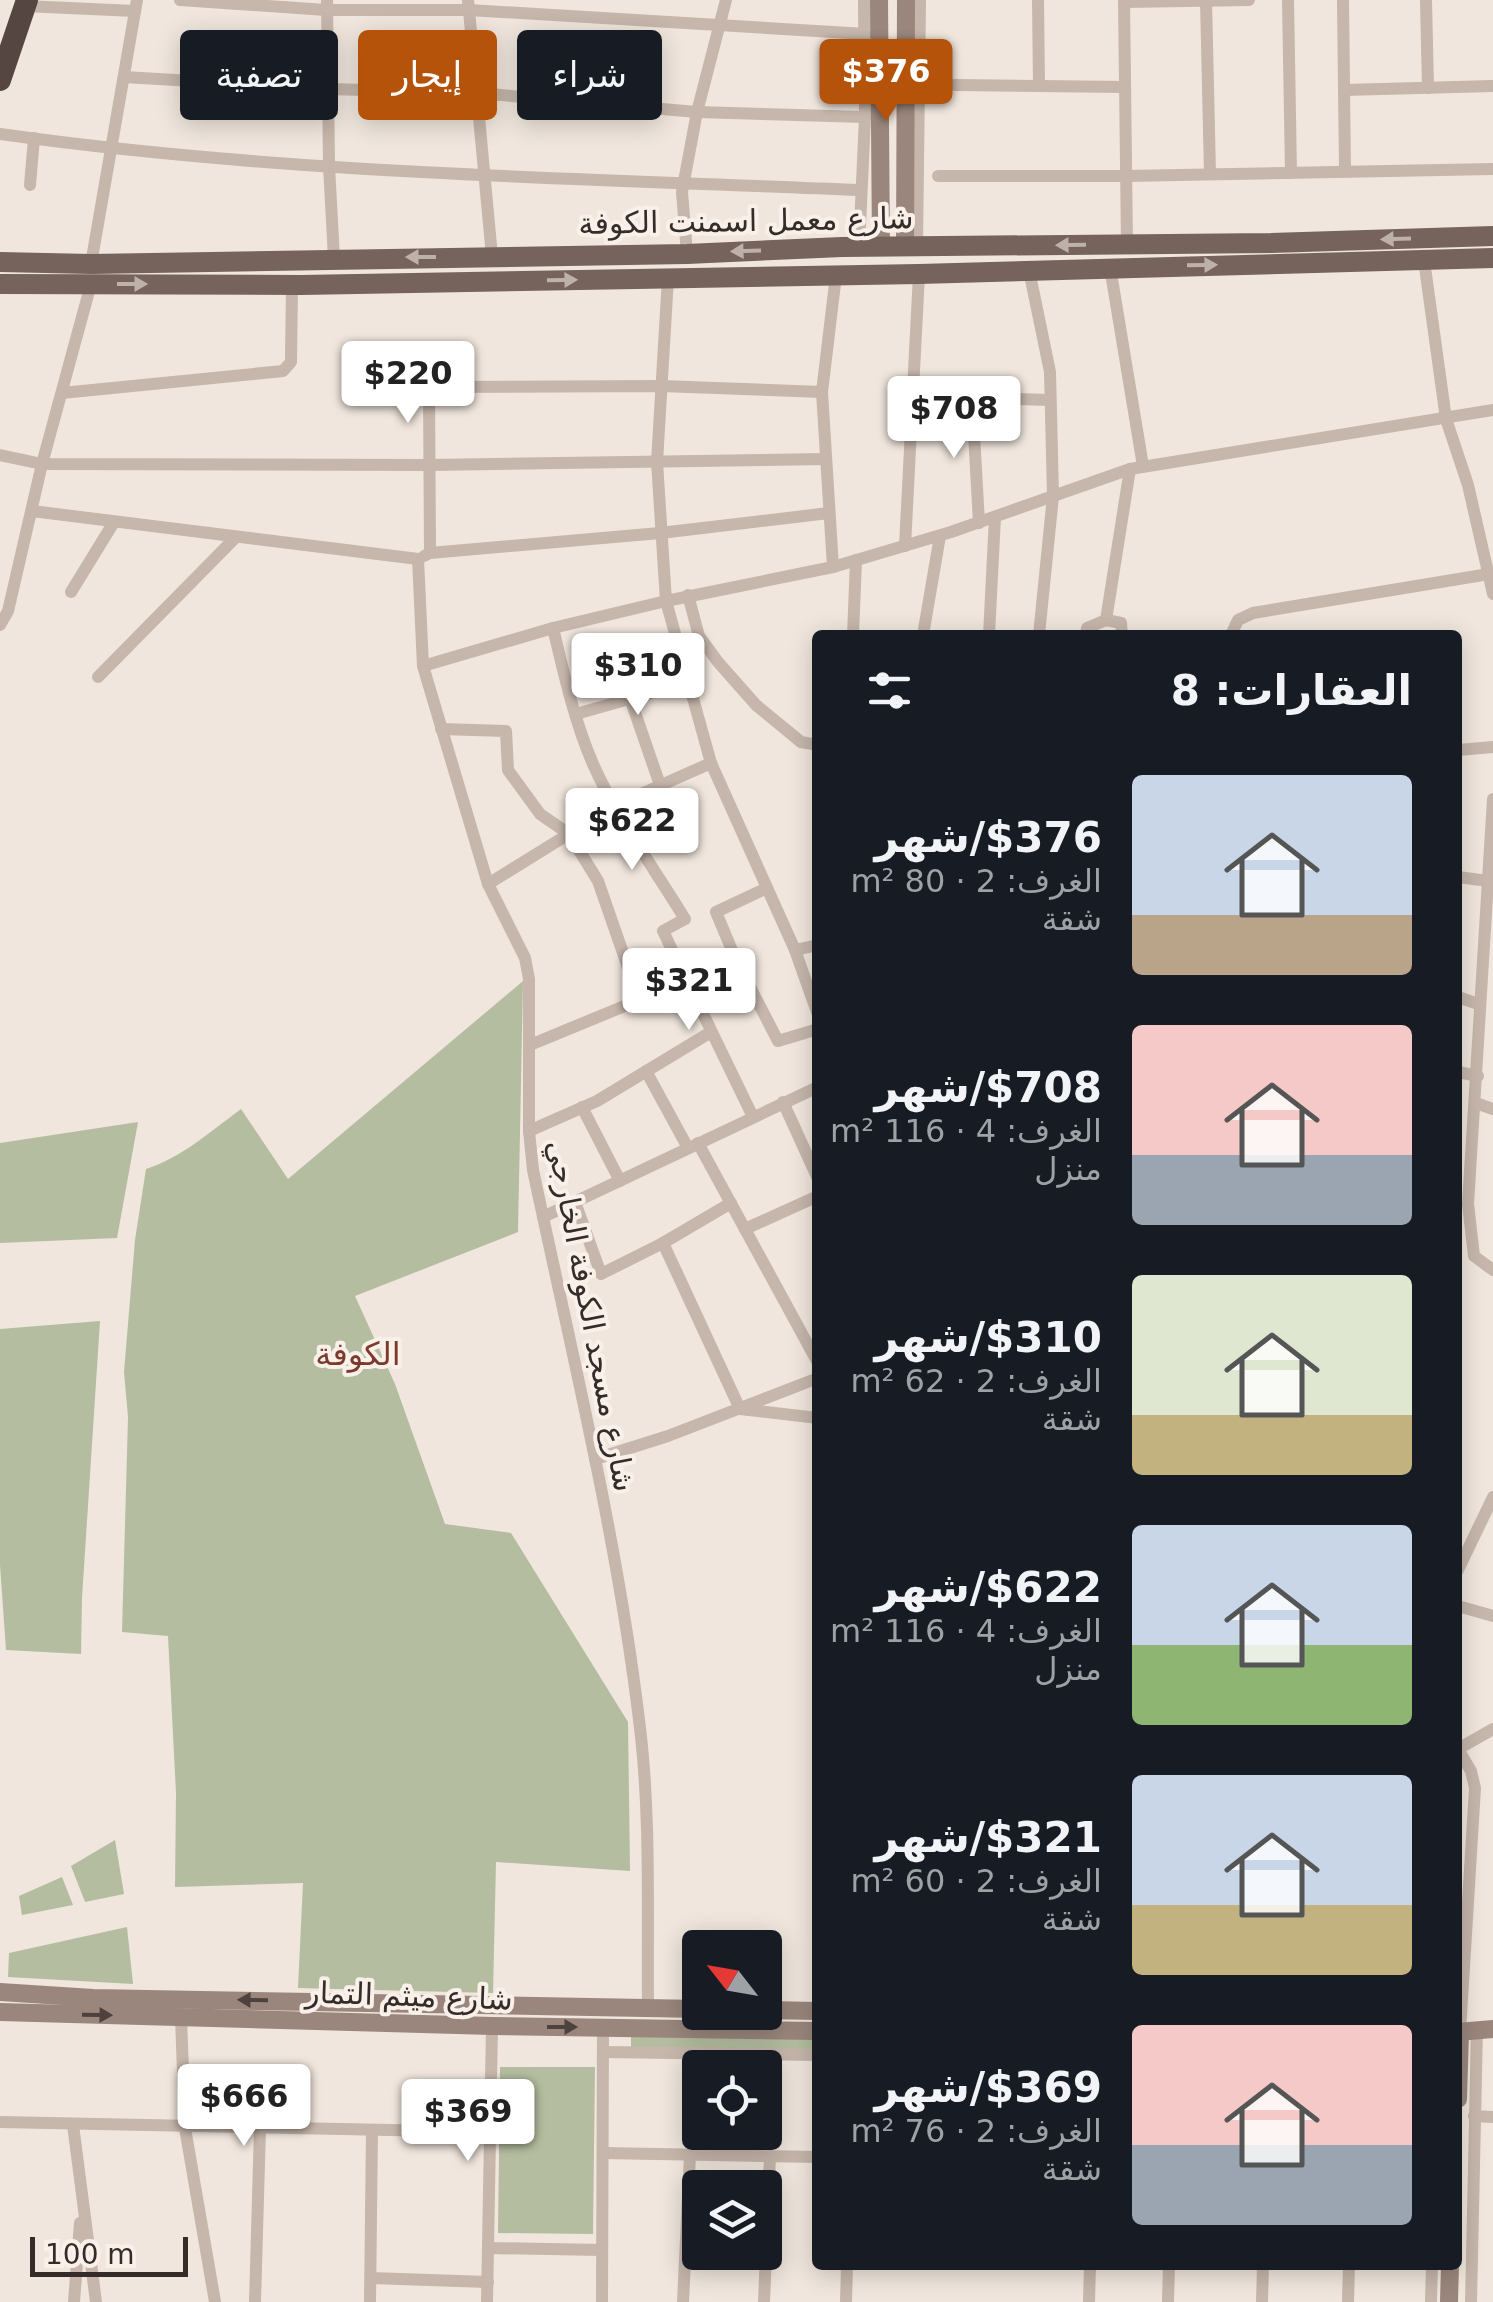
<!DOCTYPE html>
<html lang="ar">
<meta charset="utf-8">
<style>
:root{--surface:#171b24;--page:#20242c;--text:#f1f3f6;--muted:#9ea1a6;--accent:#b45309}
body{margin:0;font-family:"DejaVu Sans","Noto Naskh Arabic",sans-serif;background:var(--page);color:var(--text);direction:rtl;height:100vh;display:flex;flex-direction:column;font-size:38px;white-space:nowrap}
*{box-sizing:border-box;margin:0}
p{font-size:32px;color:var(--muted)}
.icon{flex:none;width:55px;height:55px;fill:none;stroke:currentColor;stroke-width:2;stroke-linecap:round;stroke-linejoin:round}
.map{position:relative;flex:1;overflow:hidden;direction:ltr}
.side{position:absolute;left:812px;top:630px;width:650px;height:1640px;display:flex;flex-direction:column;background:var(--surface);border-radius:10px;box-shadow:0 5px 25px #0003;direction:rtl}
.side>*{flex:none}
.banner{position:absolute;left:30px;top:30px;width:632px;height:90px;direction:rtl;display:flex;gap:20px}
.needle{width:65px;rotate:301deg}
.tools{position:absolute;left:682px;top:1930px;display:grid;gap:20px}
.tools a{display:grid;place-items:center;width:100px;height:100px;border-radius:10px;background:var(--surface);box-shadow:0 5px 25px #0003;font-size:50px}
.scale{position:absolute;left:30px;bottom:25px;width:158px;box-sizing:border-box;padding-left:10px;border:5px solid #352c29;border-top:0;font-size:28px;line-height:35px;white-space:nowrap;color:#352c29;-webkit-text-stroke:8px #f8f0e9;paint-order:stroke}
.price{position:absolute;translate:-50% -85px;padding:0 22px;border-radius:10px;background:#fff;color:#222;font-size:32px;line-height:65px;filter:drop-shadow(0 2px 5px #0008)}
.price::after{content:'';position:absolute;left:50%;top:60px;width:30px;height:22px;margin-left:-15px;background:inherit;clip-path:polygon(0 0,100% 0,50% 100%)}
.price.on{background:var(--accent);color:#fff}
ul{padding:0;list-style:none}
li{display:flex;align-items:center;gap:30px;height:250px;padding:0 50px}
li span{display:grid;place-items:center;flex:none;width:280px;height:200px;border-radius:10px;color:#555}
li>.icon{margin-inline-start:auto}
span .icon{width:120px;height:120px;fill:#fffc;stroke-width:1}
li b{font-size:42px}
h2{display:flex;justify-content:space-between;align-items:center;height:120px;padding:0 50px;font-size:42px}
.pill{padding:0 35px;border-radius:10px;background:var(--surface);box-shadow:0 5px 25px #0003;font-size:35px;line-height:90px}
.pill.on{background:var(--accent);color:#fff}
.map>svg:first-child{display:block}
</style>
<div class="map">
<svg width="1493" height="2302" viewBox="0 0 1493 2302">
<rect width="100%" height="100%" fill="#f0e6dd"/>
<g fill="#b4bd9f">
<path d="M523,981L518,1232L355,1296L395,1384L445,1524L511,1533L628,1722L630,1871L496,1862L493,1993L298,1988L303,1883L175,1887L176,1793L168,1636L122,1632L128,1417L124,1372L135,1240L146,1169C181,1158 211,1131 241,1109L288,1179Z"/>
<path d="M138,1122L117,1238L0,1243V1143Z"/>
<path d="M100,1321L82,1598L81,1654L6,1650L0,1565V1329Z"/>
<path d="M115,1840L124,1894L85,1902L71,1866Z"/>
<path d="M62,1877L73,1905L22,1915L19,1896Z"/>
<path d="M127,1927L133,1984L8,1977L9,1953Z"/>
<path d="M631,2031L817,2034V2052L631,2049Z"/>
<path d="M500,2067H595L593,2234L498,2233Z"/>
</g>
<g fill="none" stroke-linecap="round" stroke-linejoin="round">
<g stroke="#c6b6ab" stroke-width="12">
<path d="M180,0L326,10H469L866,34"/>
<path d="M327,0L329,166L334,258"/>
<path d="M468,0L492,256"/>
<path d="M1038,0L1039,86"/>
<path d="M1124,0L1127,244"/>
<path d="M1206,0L1210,174"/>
<path d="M1288,0L1291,173"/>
<path d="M1343,0L1345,171"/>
<path d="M1426,0L1428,88"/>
<path d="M1124,2L1249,0"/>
<path d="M24,6L135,11"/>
<path d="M124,77L328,89L477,93L697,112L865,117"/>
<path d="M955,85L1125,87"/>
<path d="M1344,90L1493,86"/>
<path d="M0,134C284,174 574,178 860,190"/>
<path d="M938,176H1126L1493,169"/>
<path d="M30,185L34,138"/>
<path d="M917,246L920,0"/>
<path d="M859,248L865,117L864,0"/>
<path d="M687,254L682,192L697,112L726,0"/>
<path d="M1424,260L1446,419L1468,485L1493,594"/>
<path d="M91,264L137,0"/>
<path d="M1110,267L1143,466"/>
<path d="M1029,270L1050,372L1053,496L1039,635"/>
<path d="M668,278L657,462L666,601L711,763L795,950L818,1015"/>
<path d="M62,393L283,371L291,362L292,285"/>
<path d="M912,396L1050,400"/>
<path d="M972,398L979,523"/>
<path d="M0,455L42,464L430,465L826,459"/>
<path d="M32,511L418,559"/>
<path d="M905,546L919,274"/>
<path d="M430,553L429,387L661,386L822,392"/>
<path d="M424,556L430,553L660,533L829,513"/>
<path d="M418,559L423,666L488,884L525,958L529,979V1131L533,1170C572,1355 618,1540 640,1728C651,1820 647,1915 648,2008"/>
<path d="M833,567L822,392L836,275"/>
<path d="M71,592L114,522"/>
<path d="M688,595L699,636L718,662L756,705L801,742L818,745"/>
<path d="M1106,620L1121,623L1122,635"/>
<path d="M0,625L8,611L42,464L91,284"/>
<path d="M553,628C564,674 574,720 593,764C617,818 654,868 685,919L663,931L753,1117"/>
<path d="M853,635L856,560"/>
<path d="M923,635L940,536"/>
<path d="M989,635L995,517"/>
<path d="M1086,635L1087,628L1106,620L1130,469"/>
<path d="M1231,635L1238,620L1253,613L1489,574"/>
<path d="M423,666L553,628L666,601L833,567L951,532L1130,469L1493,410"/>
<path d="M98,677L235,538"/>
<path d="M630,698L660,785"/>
<path d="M576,714L689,682"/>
<path d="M441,729L506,731L508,770L540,814L569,834L598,881L639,999"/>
<path d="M1458,750L1493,747"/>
<path d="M1493,799L1468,1204L1474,1256L1493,1270"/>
<path d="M1458,877L1488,881"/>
<path d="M488,884L614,806L711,763"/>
<path d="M767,888L716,912L736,960L778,1041L818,1029"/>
<path d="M795,950L818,945"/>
<path d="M1458,997L1478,1004"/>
<path d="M530,1045L736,960"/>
<path d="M646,1071L688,1148"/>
<path d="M1458,1072L1478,1076"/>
<path d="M783,1102L818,1179"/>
<path d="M1476,1103L1493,1109"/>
<path d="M582,1107L620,1181"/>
<path d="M529,1131L597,1101L711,1032"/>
<path d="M698,1143L818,1363"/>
<path d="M575,1202L601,1274L663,1243L731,1203"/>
<path d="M543,1217L818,1087"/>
<path d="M745,1229L818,1196"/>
<path d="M663,1243L740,1409L818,1418"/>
<path d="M595,1459L668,1436L818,1378"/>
<path d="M1458,1570L1493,1497"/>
<path d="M1458,1606L1493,1616"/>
<path d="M1458,1749L1471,1771L1475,1788L1460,2032"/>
<path d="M1458,1749L1493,1729"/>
<path d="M181,2017L185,2128L215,2302"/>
<path d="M603,2052L818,2055"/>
<path d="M1474,2116L1493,2117"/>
<path d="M0,2122L490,2132"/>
<path d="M73,2125L96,2302"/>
<path d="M603,2153L818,2157"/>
<path d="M488,2248L602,2250"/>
<path d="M371,2278L488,2282"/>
<path d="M74,2302L80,2223"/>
<path d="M255,2302L260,2128"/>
<path d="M370,2302L372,2130"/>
<path d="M487,2302L492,2026"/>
<path d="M602,2302L603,2027"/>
<path d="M683,2302L690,2155"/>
<path d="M764,2302L770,2156"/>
<path d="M846,2302L847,2265"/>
<path d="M1089,2302L1090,2265"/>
<path d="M1168,2302L1169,2265"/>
<path d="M1262,2302L1263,2265"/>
<path d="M1348,2302L1349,2265"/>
<path d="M1431,2302L1432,2265"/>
<path d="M1471,2302L1477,2028"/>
</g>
<g stroke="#9a867c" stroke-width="18">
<path d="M879,0L881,247"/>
<path d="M905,247L906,0"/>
<path d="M0,1992L93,1998L700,2009"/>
<path d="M765,2010L818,2011"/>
<path d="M0,2012L492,2026L818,2031"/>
<path d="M1458,2032L1493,2029"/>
<path d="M1458,2099L1460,2032"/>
<path d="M1449,2302L1450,2265"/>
</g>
<g stroke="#75635c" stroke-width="20">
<path d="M0,262L91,264L687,254L842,247L1271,243L1493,236"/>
<path d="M0,284L301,285L919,274L1493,258"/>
</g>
<path stroke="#554641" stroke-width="22" d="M0,80L27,0"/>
</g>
<defs><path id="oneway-solid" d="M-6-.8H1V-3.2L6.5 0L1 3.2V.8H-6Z" transform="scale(2.5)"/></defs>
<g fill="#bdb1aa">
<use href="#oneway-solid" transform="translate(1396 239) rotate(178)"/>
<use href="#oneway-solid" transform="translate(1071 245) rotate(179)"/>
<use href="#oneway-solid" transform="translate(746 251) rotate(178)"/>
<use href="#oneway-solid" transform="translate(421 257) rotate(180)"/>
<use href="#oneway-solid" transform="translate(1202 265) rotate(-1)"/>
<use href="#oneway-solid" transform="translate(562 280) rotate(-1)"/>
<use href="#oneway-solid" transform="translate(132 284)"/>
</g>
<g fill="#4e423e">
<use href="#oneway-solid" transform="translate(253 2000) rotate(-179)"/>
<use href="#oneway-solid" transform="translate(97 2015) rotate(1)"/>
<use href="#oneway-solid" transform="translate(562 2027)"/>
</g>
<g text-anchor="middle" stroke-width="8" stroke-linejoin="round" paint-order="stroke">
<g font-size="30" fill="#352c29" stroke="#f8f0e9">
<text transform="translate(746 221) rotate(-1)" y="10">شارع معمل اسمنت الكوفة</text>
<text transform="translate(591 1316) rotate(79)" y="10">شارع مسجد الكوفة الخارجي</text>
<text transform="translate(409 1996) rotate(2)" y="10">شارع ميثم التمار</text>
</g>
<g font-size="32" fill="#7b3a2b" stroke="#f8f0e9">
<text x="358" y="1365">الكوفة</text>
</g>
</g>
</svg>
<div class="tools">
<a><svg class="needle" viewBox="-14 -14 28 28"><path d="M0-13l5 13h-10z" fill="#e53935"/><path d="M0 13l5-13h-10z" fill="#9ea1a6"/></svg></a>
<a><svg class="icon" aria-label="locate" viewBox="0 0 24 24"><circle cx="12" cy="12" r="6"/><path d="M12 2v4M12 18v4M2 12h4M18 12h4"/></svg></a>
<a><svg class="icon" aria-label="layers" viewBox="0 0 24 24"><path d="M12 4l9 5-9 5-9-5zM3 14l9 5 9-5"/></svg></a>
</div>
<div class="scale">100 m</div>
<b class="price on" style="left:886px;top:124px">$376</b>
<b class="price" style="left:408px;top:426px">$220</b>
<b class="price" style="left:954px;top:461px">$708</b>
<b class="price" style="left:638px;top:718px">$310</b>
<b class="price" style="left:632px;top:873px">$622</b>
<b class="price" style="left:689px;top:1033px">$321</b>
<b class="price" style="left:244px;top:2149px">$666</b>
<b class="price" style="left:468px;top:2164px">$369</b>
<div class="banner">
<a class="pill">شراء</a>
<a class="pill on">إيجار</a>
<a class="pill">تصفية</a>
</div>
<section class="side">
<h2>العقارات: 8<svg class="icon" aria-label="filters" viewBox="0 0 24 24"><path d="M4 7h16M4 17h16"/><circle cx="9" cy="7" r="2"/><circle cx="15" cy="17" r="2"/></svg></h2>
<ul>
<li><span style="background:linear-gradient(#c9d6e8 70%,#b9a48a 0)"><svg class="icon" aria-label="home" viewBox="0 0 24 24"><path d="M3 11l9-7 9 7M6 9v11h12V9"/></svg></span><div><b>$376/شهر</b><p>الغرف: 2 · 80 m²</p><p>شقة</p></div></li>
<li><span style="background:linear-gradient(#f6c9c9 65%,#9aa5b1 0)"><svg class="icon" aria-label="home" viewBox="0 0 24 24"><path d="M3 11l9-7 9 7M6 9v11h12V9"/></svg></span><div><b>$708/شهر</b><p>الغرف: 4 · 116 m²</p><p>منزل</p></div></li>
<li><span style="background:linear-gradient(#dfe7d0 70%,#c2b280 0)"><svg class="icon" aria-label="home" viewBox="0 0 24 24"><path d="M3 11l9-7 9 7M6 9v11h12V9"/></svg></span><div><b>$310/شهر</b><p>الغرف: 2 · 62 m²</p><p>شقة</p></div></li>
<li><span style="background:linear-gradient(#c9d6e8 60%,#8fb573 0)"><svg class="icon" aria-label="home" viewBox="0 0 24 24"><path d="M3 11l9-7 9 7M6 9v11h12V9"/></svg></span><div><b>$622/شهر</b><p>الغرف: 4 · 116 m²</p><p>منزل</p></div></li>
<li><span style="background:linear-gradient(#c9d6e8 65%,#c2b280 0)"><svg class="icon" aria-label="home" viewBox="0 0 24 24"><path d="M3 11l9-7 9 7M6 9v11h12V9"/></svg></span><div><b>$321/شهر</b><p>الغرف: 2 · 60 m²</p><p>شقة</p></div></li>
<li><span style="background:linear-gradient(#f6c9c9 60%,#9aa5b1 0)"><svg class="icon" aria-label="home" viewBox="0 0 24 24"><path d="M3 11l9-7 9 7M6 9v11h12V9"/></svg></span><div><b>$369/شهر</b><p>الغرف: 2 · 76 m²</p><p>شقة</p></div></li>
</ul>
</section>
</div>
